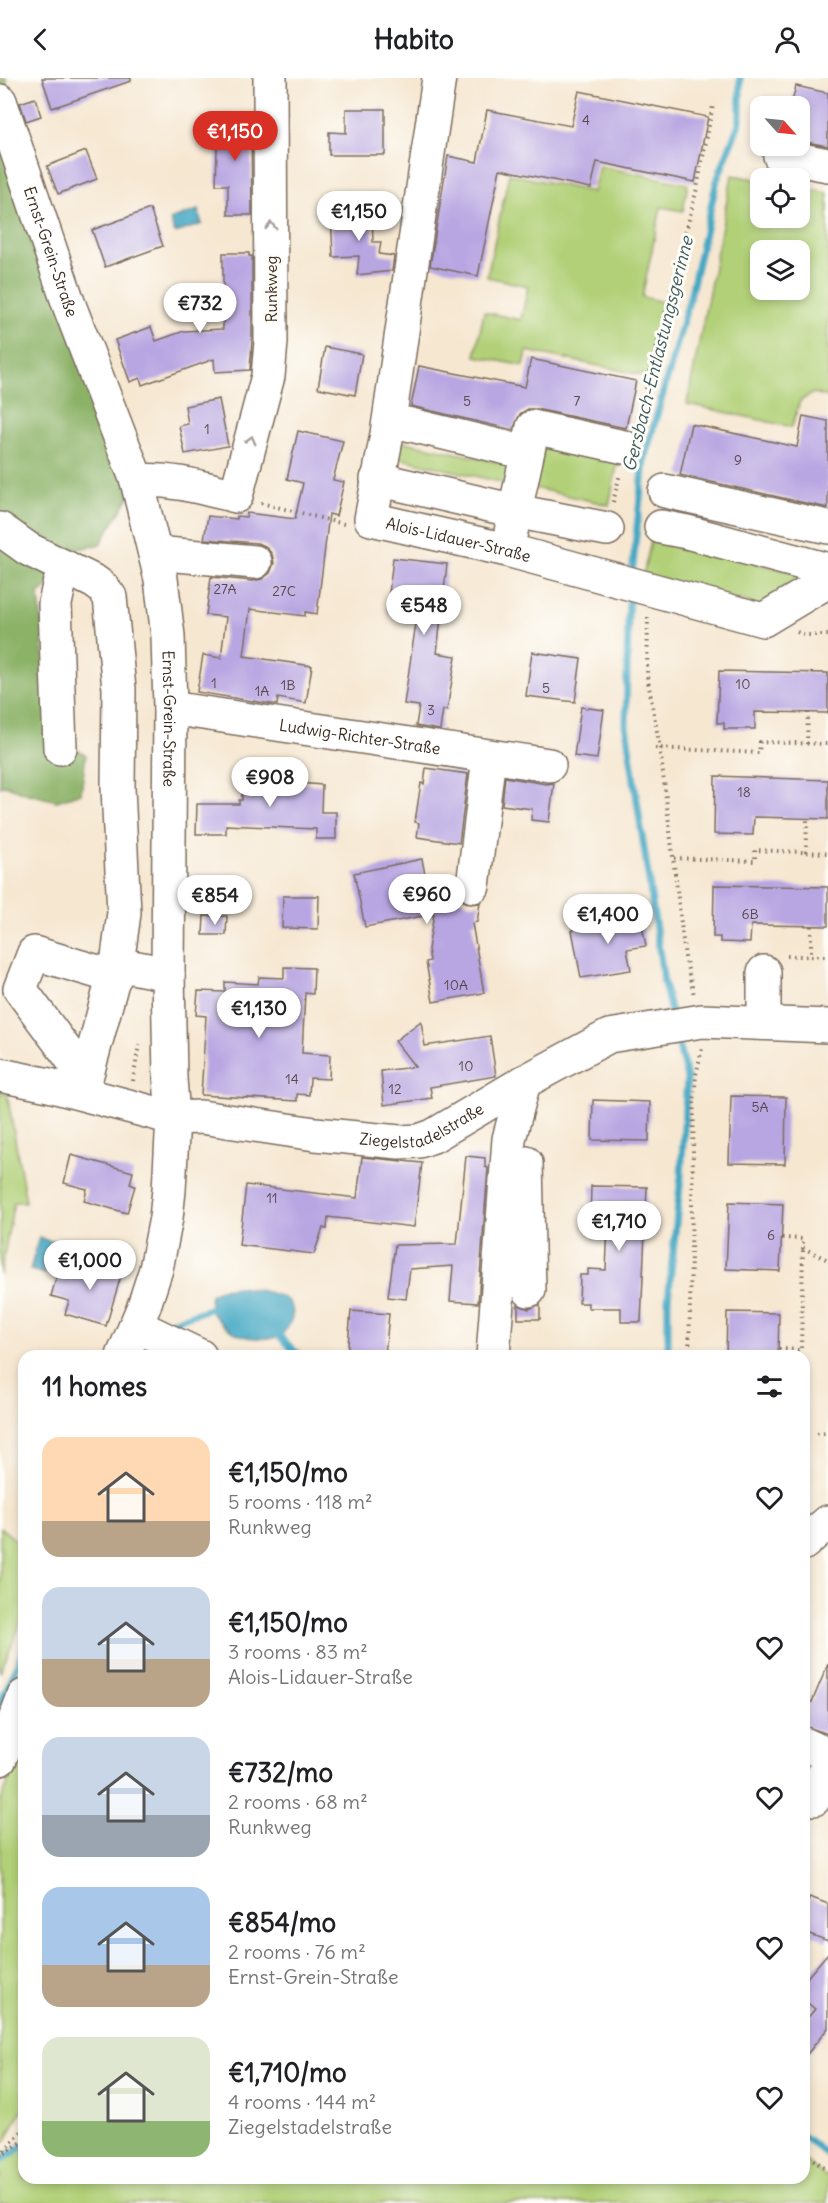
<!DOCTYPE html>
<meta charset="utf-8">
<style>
:root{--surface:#fff;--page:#f6f6f6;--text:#202124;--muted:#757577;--accent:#d93025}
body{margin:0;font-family:Delius,sans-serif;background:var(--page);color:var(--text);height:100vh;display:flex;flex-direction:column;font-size:22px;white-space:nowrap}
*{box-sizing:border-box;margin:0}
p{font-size:20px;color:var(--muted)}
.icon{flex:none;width:33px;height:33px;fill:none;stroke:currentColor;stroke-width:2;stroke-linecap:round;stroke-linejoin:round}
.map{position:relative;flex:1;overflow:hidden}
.side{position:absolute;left:18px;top:1272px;width:792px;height:834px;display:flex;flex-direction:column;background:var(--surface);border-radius:18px;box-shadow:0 3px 9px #0003}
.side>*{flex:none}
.needle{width:39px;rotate:117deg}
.fabs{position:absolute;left:750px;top:18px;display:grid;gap:12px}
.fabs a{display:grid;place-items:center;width:60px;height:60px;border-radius:12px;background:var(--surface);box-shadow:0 3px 9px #0003;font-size:30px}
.price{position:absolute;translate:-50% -51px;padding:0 14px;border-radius:21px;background:#fff;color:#222;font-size:20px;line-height:39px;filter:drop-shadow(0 2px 3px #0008)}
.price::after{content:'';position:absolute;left:50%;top:36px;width:18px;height:14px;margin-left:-9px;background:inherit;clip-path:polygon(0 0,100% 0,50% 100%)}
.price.current{background:var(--accent);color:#fff}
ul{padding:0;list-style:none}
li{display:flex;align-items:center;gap:18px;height:150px;padding:0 24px}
li span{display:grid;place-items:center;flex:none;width:168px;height:120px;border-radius:18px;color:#555}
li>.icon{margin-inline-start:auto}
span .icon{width:72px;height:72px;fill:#fffc;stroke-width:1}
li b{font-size:26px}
h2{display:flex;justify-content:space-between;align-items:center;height:72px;padding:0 24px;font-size:26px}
header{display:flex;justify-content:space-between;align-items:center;height:78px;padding:0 24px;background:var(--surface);font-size:27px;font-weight:800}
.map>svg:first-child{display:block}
</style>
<header><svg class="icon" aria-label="back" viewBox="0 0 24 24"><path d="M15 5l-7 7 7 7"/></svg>Habito<svg class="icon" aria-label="person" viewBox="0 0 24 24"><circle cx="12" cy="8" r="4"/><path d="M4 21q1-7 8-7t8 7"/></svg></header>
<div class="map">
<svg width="828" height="2125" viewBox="0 0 828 2125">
<rect width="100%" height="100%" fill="#fdfcf7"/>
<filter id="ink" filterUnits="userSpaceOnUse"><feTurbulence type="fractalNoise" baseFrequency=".0167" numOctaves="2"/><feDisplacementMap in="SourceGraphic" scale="12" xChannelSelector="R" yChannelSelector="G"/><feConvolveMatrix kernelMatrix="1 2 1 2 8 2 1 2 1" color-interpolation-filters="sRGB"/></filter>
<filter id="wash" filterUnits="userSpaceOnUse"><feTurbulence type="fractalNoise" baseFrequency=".008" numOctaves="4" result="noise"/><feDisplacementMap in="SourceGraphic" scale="24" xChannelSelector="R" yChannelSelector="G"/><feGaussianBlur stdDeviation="1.35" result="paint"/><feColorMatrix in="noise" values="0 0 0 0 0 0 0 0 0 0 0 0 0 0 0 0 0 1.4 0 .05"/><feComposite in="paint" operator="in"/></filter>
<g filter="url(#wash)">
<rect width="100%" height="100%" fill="#f6e7d1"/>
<g fill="#b1d077" stroke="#767d4a" stroke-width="1.5" fill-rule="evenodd">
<path d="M599,88L688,106L683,133L661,129L642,219L663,224L648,298L527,273L524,288L475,278L484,234L521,242L528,208L487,199L509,96L593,114Z"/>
<path d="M732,97L760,102V140H800V109L828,115V319L813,315L800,323L792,349L687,326ZM800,172V212H760V172Z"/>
<path d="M400,363L507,386L516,395L513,407L398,380Z"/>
<path d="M545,364L619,378L609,427L534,410Z"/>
<path d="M652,459L815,500L760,528L643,497Z"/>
<path d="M0,1014L7,1015L26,1124H14L0,1198Z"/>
<path d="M0,1449L24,1469V1537L0,1595Z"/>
<path d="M24,1664V2028L6,2062L0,2067V1725Z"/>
<path d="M24,2067V2100H804V2082L828,2100V2125H0V2083Z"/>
</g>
<path fill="#8cb268" stroke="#646e43" stroke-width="1.5" d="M0,0H6L12,32L106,283L129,419L100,466L69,473L51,507L39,516L50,648L69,667L86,677L81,715L57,723L25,715L5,707L0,709Z"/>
<g fill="#44a8c4" stroke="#406971" stroke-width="1.5">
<path d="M198,132L202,146L175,155L170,142Z"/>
<path d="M39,1160L55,1164L45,1196L30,1192Z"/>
<path d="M239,1209C270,1214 315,1218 280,1259C247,1264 228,1257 209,1231L211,1216L221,1211Z"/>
</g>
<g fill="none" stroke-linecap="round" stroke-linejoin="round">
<g stroke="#44a8c4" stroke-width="7">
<path d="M632,496L644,383L690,219L717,102L740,43V0"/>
<path d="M630,516L628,537L626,648L664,905L672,939"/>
<path d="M171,1244L209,1231L217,1230"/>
<path d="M276,1254L292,1271L302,1278"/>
<path d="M145,1278L151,1268"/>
<path d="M668,1278V1222L681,1098L687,1000L676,956"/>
<path d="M804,1434L815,1444"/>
<path d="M0,1627L24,1570"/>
<path d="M804,2059L828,2077"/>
<path d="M0,2083L24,2067"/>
</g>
</g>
<g id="blocks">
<g fill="#b8a6e2">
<path d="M42,0H131V3L52,30Z"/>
<path d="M796,8L828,15V68L800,63V28H791Z"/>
<path d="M579,13L708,39L695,104L597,84L591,110L500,91L478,198L430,188L448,78L477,84L487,32L571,48Z"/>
<path d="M35,20L41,38L26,43L20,25Z"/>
<path d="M346,31H385V77H329V54L346,55Z"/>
<path d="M218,36L251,37L252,137H228V107H216Z"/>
<path d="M86,73L97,101L58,116L47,88Z"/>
<path d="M150,131L163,168L105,189L92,152Z"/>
<path d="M372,134L373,164H381L379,176L394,178L392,193L357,197L359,178L333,179L331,135Z"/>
<path d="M223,175H249V178H252V263L250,292L215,294L214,281L142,307L140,300L130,304L115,262L151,249L156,263L184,253L223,251Z"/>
<path d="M325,269L362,276L355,317L318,310Z"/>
<path d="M531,281L636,303L626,350L536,331H528L520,336L513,352L411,328L419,288L525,309Z"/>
<path d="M219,321L228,368L185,376L179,348L188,346L185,328Z"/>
<path d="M803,338L828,343V430L680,397L691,346L797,369Z"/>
<path d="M298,353L343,363L333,402L344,404L336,438L329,436L317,536L305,534V538L250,531L244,578L312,588L306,625L278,620L277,627L197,614L203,577L221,580L226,539L206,537L211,499L253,503L262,501L270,495L274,485L272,476L265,468L257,465L204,461L208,438L237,441V438L246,439L247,435L295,441L303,405L287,401Z"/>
<path d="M393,480L447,486L437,575L456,578L447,632H443L440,652L416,648L419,628L404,626L417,538L387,534Z"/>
<path d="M532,574L581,581L575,624L526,618Z"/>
<path d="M719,593L828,595V635L755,634V651H724V645H717Z"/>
<path d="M581,629L604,632L597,681L574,678Z"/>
<path d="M426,690L468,696L459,765L417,759L419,745L415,744L421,705L424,706Z"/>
<path d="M254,692L264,694L273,703L322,707L321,734H336V761H316V751L226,747V756H196L197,726H239V722H242V703Z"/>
<path d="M715,698L828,702V741L754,739L753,757L714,756Z"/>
<path d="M505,699L546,706L554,705L549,744L531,742L532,731L502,727Z"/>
<path d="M422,781L429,817L460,821L470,826L480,825L477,844L472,845L484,915L433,924L426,884L430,883L428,871L434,836L365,849L354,795Z"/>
<path d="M714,807L828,809V848L751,847L750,865L720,864V859H713Z"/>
<path d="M283,818H319L318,851L282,850Z"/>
<path d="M639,833L646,868L627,871L631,892L581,900L572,852L618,844L617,837Z"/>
<path d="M204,838H227L226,857H203Z"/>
<path d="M284,889L314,890L313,916L305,915L302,975L330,977L329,1001L310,1000L309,1017L297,1016V1023L201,1017L206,938L196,937L198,913L225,914V904L258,906L259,899L284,900Z"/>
<path d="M421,943L425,968L490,958L496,998L430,1009L432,1020L384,1027L381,993L415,989L395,963Z"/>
<path d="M731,1018L786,1019L785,1086L729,1085Z"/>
<path d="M593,1022L650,1024L649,1063L592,1062Z"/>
<path d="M71,1077L133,1094L130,1106L135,1108L127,1135L84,1123L87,1111L64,1105Z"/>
<path d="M466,1078L485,1080V1089L488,1090L478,1225L450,1223L453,1188L410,1191L406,1221L388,1219L395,1167L457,1166Z"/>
<path d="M362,1079L422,1085L414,1149L328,1139L327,1151L323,1150L314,1176L239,1167L246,1107L357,1120Z"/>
<path d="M591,1108L647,1109L641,1244H621V1230H588V1225H579L580,1197H588V1191L606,1192L608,1146L590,1145Z"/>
<path d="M729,1124L783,1126L780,1193L726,1191Z"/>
<path d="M87,1180L123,1191L106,1248L65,1236L69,1223L51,1218L57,1197L69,1201L72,1189L83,1192Z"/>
<path d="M540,1226V1241H518V1227L529,1231Z"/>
<path d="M351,1233L389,1236L385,1278H347Z"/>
<path d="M727,1234L779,1235L778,1278H726Z"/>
<path d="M828,1586V1656L804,1648V1621L812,1624Z"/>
<path d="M810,1819L828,1826V1863L804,1854V1835Z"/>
<path d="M828,1875V1950L804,1980V1944L815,1931L804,1922V1903Z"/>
</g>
</g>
</g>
<g filter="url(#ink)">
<use href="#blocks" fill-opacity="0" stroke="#7c6c5d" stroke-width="1.5"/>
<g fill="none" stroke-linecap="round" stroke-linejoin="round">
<defs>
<g id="minor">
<path id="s1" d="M439,0L387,356L371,441L507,472L763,542L828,503"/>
<path id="s2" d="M0,23L69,227L137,403L161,501L168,558L170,630L168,896L170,1000L173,1040L169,1112L166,1140L156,1191L144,1228L123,1278"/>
<path d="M780,78L828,87"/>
<path d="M407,346L527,375"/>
<path d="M377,401L515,433L511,454"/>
<path d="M137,403C171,400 203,410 236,418L268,298L271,264L270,0"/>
<path d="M665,413L828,449"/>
<path d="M661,449L687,454L828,492"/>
<path d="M0,451L28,471L95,504L103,510L110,519L119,611L118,710L124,835L117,886L168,896"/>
<path d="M607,451L515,433L533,349L624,369"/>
<path d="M155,475L255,484"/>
<path id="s3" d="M170,630L549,687"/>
<path d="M60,670L55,526L59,507L67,490"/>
<path d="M473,808L489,679"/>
<path d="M764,945V894"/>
<path id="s4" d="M0,997L49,1007L173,1040L201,1039L315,1056L399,1064L419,1063L433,1058L524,1004L609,958L702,943L828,948"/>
<path d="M86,1000L20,911L34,875L115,899"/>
<path d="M86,1015V1000L117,886"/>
<path d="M526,1085L529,1212"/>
<path d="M137,1248L200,1278"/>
<path d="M493,1278L509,1061L524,1004"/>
<path d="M804,1465L828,1444"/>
<path d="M804,1666L828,1677"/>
<path d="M0,1681L24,1618"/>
<path d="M814,1721L828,1686"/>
</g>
</defs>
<use href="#minor" stroke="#7c6c5d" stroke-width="36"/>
<g stroke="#7c6c5d" stroke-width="4" stroke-dasharray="1.5 4.5" stroke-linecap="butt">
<path d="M637,346L697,110L713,27"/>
<path d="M613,424L620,396"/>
<path d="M261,425L344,446"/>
<path d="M648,539L647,598L660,670L685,879L694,917"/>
<path d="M797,554L804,557H828"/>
<path d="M807,666L808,635"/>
<path d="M655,670L759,675L760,664L828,666"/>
<path d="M806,774L807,740"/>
<path d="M674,780L755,783V772L828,775"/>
<path d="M811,848V877"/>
<path d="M787,878H828"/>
<path d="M133,1003L139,966"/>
<path d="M782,1160L803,1161V1170L828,1182"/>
<path d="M779,1271L801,1272L803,1170"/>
<path d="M689,1278L694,1024L696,997L702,971"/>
<path d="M817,1356L828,1355"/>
<path d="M804,2074L828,2093"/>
<path d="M4,2075L24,2063"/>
<path d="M0,2077L24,2051"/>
</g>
<use href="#minor" stroke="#fff" stroke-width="33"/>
</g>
<defs><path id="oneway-chevron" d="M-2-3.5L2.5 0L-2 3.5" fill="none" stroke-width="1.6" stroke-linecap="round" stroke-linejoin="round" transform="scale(1.5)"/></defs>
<g stroke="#a79f9a">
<use href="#oneway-chevron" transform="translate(271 148) rotate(-90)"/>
<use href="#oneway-chevron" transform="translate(251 362) rotate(-75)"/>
</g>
</g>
<g text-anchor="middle" stroke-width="6" stroke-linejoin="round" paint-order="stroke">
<g font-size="14" fill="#5a494f">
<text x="586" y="47">4</text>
<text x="467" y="328">5</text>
<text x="577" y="328">7</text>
<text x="207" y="356">1</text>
<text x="738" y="387">9</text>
<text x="225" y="516">27A</text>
<text x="284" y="518">27C</text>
<text x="214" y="610">1</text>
<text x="743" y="611">10</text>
<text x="288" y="612">1B</text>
<text x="546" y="615">5</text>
<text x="262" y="618">1A</text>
<text x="431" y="637">3</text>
<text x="744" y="719">18</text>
<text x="750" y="841">6B</text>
<text x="456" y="912">10A</text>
<text x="466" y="993">10</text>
<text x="292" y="1006">14</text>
<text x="395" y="1016">12</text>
<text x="760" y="1034">5A</text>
<text x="272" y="1125">11</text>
<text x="771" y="1162">6</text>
</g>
<g font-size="16" fill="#3b2a1e" stroke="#fdfcf7">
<text dy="6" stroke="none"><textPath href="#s2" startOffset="159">Ernst-Grein-Straße</textPath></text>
<text transform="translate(271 211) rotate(-90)" y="6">Runkweg</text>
<text dy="6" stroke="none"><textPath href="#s1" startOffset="536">Alois-Lidauer-Straße</textPath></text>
<text dy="6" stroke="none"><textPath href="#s2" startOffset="645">Ernst-Grein-Straße</textPath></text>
<text dy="6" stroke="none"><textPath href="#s3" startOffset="192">Ludwig-Richter-Straße</textPath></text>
<text dy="6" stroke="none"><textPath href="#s4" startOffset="432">Ziegelstadelstraße</textPath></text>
</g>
<g font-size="18" font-style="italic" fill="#3f5c60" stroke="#fdfcf7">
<text transform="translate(658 276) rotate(-76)" y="6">Gersbach-Entlastungsgerinne</text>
</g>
</g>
</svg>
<div class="fabs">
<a><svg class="needle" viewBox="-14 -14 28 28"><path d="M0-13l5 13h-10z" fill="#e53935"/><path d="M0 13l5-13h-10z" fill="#757577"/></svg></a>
<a><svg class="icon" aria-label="locate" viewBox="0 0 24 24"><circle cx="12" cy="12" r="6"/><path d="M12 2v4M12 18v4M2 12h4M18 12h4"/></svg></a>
<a><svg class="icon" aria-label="layers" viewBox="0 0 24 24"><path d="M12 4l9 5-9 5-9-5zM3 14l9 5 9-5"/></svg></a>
</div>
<b class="price current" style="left:235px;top:84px">€1,150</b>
<b class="price" style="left:359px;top:164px">€1,150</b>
<b class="price" style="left:200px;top:256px">€732</b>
<b class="price" style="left:424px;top:558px">€548</b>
<b class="price" style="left:270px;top:730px">€908</b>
<b class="price" style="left:427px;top:847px">€960</b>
<b class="price" style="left:215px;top:848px">€854</b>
<b class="price" style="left:608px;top:867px">€1,400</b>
<b class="price" style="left:259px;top:961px">€1,130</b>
<b class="price" style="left:619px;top:1174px">€1,710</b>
<b class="price" style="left:90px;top:1213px">€1,000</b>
<section class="side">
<h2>11 homes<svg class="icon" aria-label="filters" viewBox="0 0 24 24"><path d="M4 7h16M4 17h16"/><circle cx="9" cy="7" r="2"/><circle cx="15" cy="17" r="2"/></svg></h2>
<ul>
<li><span style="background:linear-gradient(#ffd9b3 70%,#b9a48a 0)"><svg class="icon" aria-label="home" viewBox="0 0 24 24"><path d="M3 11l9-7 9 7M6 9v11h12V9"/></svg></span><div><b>€1,150/mo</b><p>5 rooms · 118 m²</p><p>Runkweg</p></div><svg class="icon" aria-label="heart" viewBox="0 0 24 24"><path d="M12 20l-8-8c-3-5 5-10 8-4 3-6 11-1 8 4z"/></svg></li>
<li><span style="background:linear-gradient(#c9d6e8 60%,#b9a48a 0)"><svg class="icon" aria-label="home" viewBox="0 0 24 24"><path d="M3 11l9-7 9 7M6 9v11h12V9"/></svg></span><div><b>€1,150/mo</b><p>3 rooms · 83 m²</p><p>Alois-Lidauer-Straße</p></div><svg class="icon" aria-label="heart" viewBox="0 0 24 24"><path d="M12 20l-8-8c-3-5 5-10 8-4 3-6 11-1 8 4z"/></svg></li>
<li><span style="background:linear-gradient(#c9d6e8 65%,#9aa5b1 0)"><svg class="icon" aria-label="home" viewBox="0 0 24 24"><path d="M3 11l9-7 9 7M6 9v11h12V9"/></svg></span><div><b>€732/mo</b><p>2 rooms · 68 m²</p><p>Runkweg</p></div><svg class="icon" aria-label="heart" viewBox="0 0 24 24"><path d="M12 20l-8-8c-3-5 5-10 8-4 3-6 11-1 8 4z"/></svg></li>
<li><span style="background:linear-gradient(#a9c7e8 65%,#b9a48a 0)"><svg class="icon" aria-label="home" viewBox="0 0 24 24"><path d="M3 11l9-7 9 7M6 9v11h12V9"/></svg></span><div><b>€854/mo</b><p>2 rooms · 76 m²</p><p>Ernst-Grein-Straße</p></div><svg class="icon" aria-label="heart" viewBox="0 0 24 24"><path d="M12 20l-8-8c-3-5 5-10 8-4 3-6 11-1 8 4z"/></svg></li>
<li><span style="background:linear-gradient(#dfe7d0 70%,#8fb573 0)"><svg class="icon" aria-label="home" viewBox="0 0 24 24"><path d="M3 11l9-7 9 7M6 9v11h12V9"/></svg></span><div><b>€1,710/mo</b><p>4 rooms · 144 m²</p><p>Ziegelstadelstraße</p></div><svg class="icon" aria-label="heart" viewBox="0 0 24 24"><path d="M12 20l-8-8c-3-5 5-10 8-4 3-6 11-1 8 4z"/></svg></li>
</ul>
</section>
</div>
